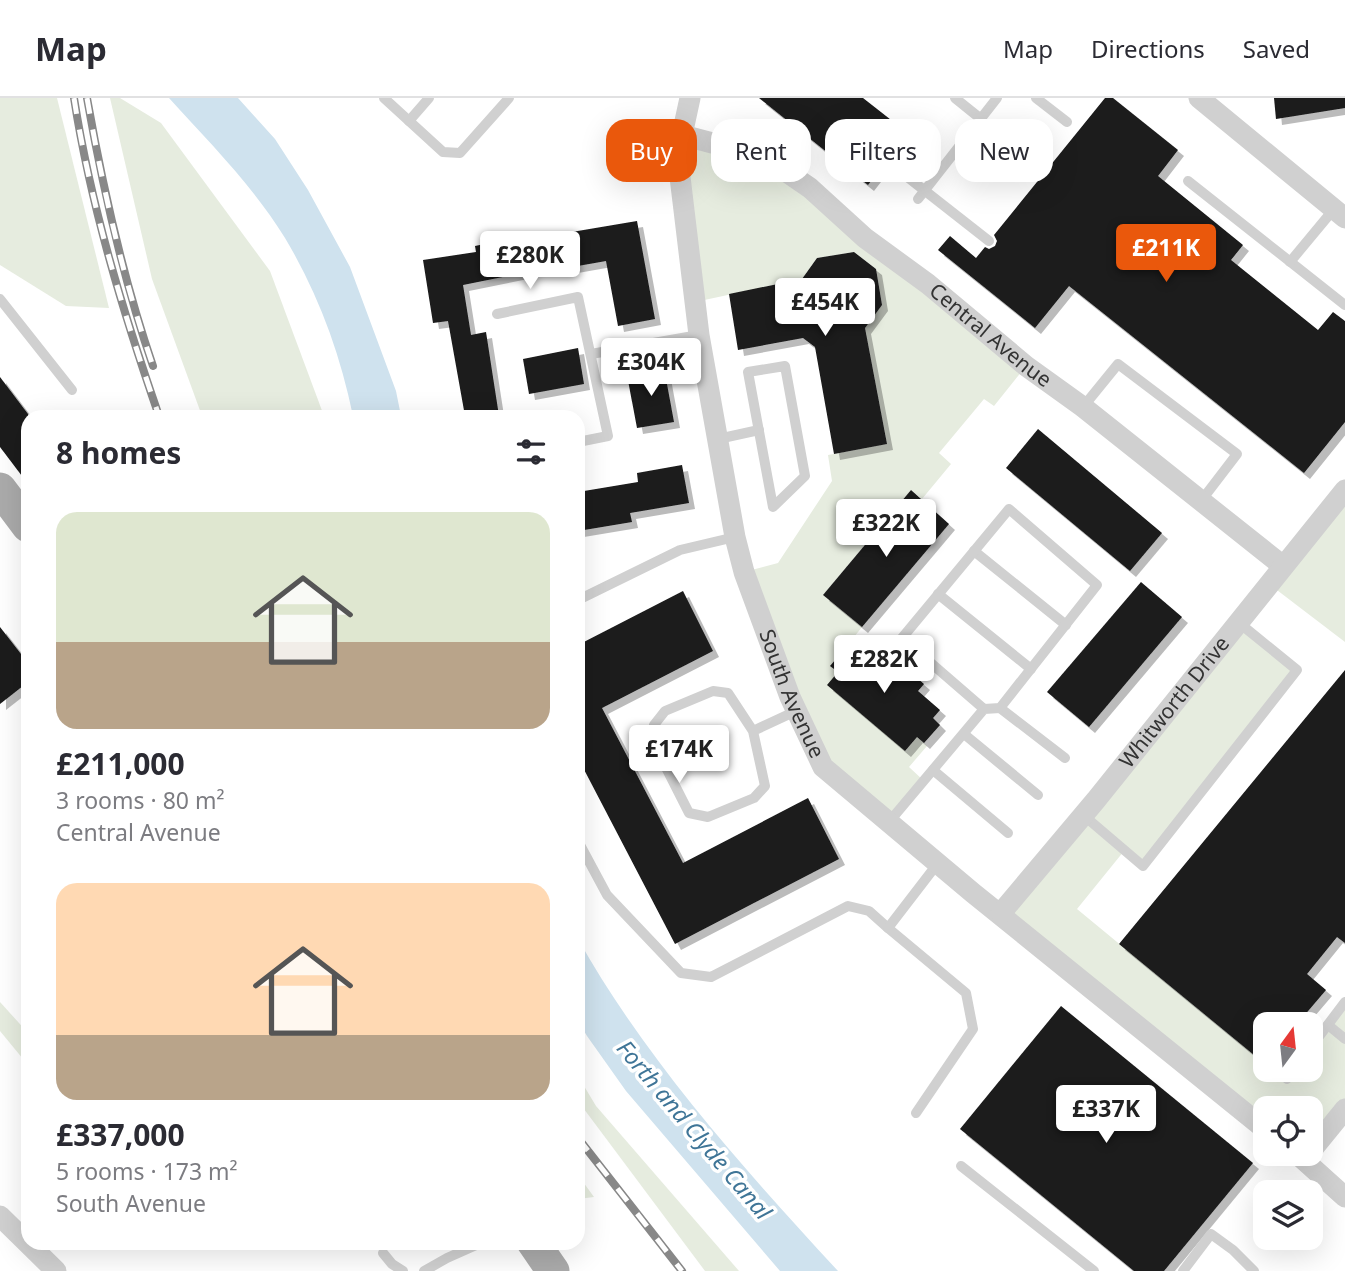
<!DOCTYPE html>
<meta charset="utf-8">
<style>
:root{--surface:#fff;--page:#f2f2f3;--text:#2b2b33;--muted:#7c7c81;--line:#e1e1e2;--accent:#ea580c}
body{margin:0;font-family:"Noto Sans",sans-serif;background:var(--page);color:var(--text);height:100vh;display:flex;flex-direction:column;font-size:26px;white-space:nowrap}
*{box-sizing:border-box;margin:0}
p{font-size:23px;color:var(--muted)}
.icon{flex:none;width:38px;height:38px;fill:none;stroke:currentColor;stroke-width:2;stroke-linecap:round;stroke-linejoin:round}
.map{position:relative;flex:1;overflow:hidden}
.side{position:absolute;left:21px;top:312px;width:564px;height:840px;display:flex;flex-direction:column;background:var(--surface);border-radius:21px;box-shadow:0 7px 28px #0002}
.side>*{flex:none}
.top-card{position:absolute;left:606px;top:21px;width:634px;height:63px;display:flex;gap:14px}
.needle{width:46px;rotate:15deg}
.buttons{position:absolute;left:1253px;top:914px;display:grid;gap:14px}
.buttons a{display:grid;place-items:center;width:70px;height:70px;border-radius:14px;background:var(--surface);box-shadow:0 7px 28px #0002;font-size:35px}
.price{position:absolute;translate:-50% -60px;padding:0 16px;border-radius:7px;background:#fff;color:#222;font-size:23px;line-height:46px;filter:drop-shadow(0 2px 4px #0008)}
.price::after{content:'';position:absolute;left:50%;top:42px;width:21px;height:16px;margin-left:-10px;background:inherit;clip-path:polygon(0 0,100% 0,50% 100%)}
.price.active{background:var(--accent);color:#fff}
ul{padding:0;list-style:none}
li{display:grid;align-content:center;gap:14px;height:371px;padding:0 35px}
li span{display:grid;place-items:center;height:217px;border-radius:21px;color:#555}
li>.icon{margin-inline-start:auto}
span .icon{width:126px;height:126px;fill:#fffc;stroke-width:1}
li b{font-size:30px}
h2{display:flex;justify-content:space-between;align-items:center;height:84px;padding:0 35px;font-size:30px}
.tag{padding:0 24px;border-radius:21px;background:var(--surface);box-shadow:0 7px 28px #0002;font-size:24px;line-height:63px}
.tag.active{background:var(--accent);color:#fff}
header{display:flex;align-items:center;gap:42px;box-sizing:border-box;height:98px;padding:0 35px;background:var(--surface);border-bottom:2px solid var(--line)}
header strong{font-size:33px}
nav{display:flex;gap:38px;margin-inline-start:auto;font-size:24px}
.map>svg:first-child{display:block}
</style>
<header>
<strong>Map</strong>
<nav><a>Map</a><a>Directions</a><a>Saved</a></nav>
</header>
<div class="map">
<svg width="1345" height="1173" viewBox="0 0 1345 1173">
<defs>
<filter id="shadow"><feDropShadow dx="6" dy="6" stdDeviation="0" flood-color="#0004"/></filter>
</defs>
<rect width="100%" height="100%" fill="#fff"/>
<g fill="#e6ecdf">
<path d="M0,0H57L109,210L66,208L0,167Z"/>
<path d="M110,0H120L161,25L270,173L324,318H202L152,181Z"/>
<path d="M682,37L778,68L1026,268L994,308L984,301L939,355L951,366L922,401L911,392L823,497L862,529L831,568L905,653L917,639L927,648L909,669L924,683L889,724L823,669L744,474L778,465L832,383L828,357L887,346L865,230L882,207L876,171L854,154L817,160L802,181L695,204Z"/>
<path d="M1345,392V544L1269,486Z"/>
<path d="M1238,524L1297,572L1143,768L1124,753L1077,811L1265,966V971H1273L1287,981L1295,971H1311V951L1345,906V1011L1311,1053V1010H1265V1031L1001,815Z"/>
<path d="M0,904L28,935V967L0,933Z"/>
<path d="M578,978L596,1008L739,1173H705L578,1003Z"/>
<path d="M578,1077L594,1099L578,1101Z"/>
</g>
<g fill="#cfe2ee">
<path d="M169,0H238L275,41L308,92L350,169L396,293L401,318H353C340,255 318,195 285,140C253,88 209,44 169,0Z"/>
<path d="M578,841C646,962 744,1071 838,1173H780L626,993L587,938L578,923Z"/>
</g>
<g fill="#1a1a1a" filter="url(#shadow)">
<path d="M759,0H863L909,36L892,57L887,55L881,58L879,63L882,69L868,87Z"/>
<path d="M1105,0H1113L1178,52L1158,78L1243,147L1231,162L1318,232L1333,214L1345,223V324L1304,375L1069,188L1035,230L938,152L950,138L976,160L985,149L989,151L995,148L997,143L994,137Z"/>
<path d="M1274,0H1345V10L1276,21Z"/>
<path d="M637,123L655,221L618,228L606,163L572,169L571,165L463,187L471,237L486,234L499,318H465L448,223L433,225L423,162L476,154L475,148L547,133L548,138Z"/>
<path d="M854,154L876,171L882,207L865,230L887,346L834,356L815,249L803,240L738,252L729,196L802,181L817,160Z"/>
<path d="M578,250L584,286L529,296L523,261Z"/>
<path d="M664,270L674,324L637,330L627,277Z"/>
<path d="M0,279L28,316V386L0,349Z"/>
<path d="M1038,331L1162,435L1130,473L1006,370Z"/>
<path d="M682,367L689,405L630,415L632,424L578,433V394L638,384L637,375Z"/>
<path d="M911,392L949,426L862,529L823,497Z"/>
<path d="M1141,484L1182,519L1089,629L1047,594Z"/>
<path d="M683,493L713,553L602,610L683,765L808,700L839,761L675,846L578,660V547Z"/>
<path d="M0,529L28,565V584L0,606Z"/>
<path d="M855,539L887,566L892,559L924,586L918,593L940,612L933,620L940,627L924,645L917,639L905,653L827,587L838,574L830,568Z"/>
<path d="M1345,572V845L1337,839L1307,876L1326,892L1297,926H1265V966L1119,846Z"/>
<path d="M1061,908L1253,1065L1164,1173H1134L960,1031Z"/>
</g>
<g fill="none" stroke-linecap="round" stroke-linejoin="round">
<g stroke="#d0d0d0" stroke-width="10">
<path d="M384,0L443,54L460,55L509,0"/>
<path d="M955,0L981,21"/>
<path d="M1036,0L1067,24"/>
<path d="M409,23L429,0"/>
<path d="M887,63L989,143"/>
<path d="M1188,83L1345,207"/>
<path d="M918,101L997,0"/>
<path d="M1290,164L1334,111"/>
<path d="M0,201L72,292"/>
<path d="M497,216L578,199L608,338L578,344"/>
<path d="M591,256L699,237"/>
<path d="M785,268L805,378L773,409L748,274Z"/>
<path d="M1083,309L1118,266L1237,356L1201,403"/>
<path d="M718,341L759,332"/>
<path d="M974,453L1066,527"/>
<path d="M938,496L1031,571"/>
<path d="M578,502L680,452L735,439"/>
<path d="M1000,610L1065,660"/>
<path d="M753,633L728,595L713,593L665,613L654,627L651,640L689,715L708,719L754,700L765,688L753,633L796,613"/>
<path d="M964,636L1038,697"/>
<path d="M933,672L1008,735"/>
<path d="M1082,716L1143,768L1297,572L1238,524"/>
<path d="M889,724L984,611L902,540L1009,411L1097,487L1000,610L984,611"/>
<path d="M578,743L607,797L681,875L711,879L848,808L869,813L888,830L938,765"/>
<path d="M888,830L966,895L973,931L916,1015"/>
<path d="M1328,927L1345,941"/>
<path d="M1311,949L1345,904"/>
<path d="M1287,981L1294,971"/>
<path d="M961,1068L1094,1173"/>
<path d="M383,1155L392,1166L403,1173"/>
<path d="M424,1173L447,1160L483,1144"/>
<path d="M1183,1173L1211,1136L1233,1152L1254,1173"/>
</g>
<g stroke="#d0d0d0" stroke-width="21">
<path id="s1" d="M690,0L682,37L680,79L699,237L735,439L744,474L790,599L823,669L973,795L1265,1031"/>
<path d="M1199,0L1345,120"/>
<path id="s2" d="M682,37L739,52L778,68L810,90L865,140L928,186L1026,268L1083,309L1283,468"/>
<path id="s3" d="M1001,815L1096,702L1345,392"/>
<path d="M1311,1053L1345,1011"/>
<path d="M1296,1055L1345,1099"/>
<path d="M0,1118L56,1173"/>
</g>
<g stroke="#ababab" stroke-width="33">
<path d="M0,391L28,428"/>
<path d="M533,1144L553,1173"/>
</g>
<defs>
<g id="rail">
<path d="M74,0C91,109 123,214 159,318"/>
<path d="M87,0C103,91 123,181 153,268"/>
<path d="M578,1040L682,1173"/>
</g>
</defs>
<use href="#rail" stroke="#888" stroke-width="8"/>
<use href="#rail" stroke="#fff" stroke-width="5" stroke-dasharray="16" stroke-linecap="butt"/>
</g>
<g text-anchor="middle" stroke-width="7" stroke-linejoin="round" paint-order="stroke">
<g font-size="21" fill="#333" stroke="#fff">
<text dy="7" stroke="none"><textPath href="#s2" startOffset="373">Central Avenue</textPath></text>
<text dy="7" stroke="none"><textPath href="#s1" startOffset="611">South Avenue</textPath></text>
<text dy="7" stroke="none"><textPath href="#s3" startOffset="273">Whitworth Drive</textPath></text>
</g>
<g font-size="23" font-style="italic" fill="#3f7597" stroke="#fff">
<text transform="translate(694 1032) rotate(50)" y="8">Forth and Clyde Canal</text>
</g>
</g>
</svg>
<div class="buttons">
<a><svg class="needle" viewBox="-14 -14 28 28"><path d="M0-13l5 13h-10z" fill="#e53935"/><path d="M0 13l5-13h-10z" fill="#7c7c81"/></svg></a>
<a><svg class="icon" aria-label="locate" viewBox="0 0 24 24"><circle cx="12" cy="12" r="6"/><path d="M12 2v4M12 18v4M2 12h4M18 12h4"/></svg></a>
<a><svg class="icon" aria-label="layers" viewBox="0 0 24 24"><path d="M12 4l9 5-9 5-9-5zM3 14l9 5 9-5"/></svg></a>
</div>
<b class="price active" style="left:1166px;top:186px">£211K</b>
<b class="price" style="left:530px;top:193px">£280K</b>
<b class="price" style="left:825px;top:240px">£454K</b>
<b class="price" style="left:651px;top:300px">£304K</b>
<b class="price" style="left:886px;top:461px">£322K</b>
<b class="price" style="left:884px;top:597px">£282K</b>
<b class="price" style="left:679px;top:687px">£174K</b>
<b class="price" style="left:1106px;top:1047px">£337K</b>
<div class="top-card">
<a class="tag active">Buy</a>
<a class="tag">Rent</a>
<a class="tag">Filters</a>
<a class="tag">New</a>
</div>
<section class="side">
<h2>8 homes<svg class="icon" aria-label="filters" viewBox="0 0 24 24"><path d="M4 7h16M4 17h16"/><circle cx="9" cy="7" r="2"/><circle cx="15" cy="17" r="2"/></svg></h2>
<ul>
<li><span style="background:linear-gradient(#dfe7d0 60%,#b9a48a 0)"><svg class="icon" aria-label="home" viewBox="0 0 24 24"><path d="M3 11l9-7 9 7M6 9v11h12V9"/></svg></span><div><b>£211,000</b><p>3 rooms · 80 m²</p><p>Central Avenue</p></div></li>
<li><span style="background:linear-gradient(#ffd9b3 70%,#b9a48a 0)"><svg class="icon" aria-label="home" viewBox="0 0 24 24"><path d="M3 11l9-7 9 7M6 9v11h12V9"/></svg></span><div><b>£337,000</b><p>5 rooms · 173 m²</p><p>South Avenue</p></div></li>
</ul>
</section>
</div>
